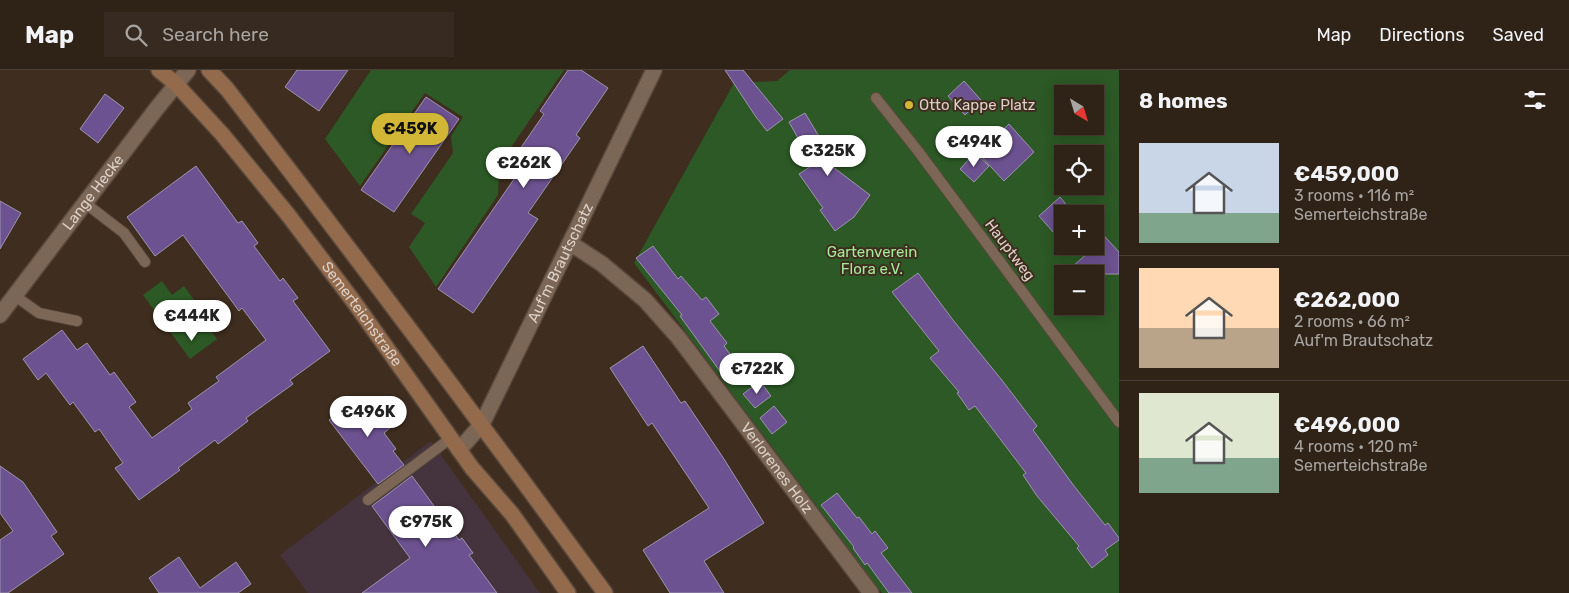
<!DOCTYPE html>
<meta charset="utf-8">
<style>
:root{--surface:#2f2217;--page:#372a20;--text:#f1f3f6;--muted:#a7a4a1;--line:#4a3f36;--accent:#d2b736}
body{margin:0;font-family:Rubik,sans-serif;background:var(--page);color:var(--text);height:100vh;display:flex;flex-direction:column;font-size:19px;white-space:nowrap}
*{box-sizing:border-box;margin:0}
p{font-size:16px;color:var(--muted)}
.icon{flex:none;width:28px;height:28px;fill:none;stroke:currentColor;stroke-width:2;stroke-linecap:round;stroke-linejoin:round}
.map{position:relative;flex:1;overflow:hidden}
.drawer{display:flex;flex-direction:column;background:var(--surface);width:450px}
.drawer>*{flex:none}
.needle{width:32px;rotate:142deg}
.buttons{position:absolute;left:1054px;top:15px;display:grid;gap:10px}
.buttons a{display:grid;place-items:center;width:50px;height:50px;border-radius:0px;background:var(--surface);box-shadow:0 2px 12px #0003,0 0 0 1px var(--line);font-size:25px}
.price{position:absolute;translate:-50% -42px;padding:0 11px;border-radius:18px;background:#fff;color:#222;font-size:16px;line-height:32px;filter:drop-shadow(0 1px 2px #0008)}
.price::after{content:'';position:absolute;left:50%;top:30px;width:15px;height:11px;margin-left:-8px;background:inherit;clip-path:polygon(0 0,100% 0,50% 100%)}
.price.on{background:var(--accent);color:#111}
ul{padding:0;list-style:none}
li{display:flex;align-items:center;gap:15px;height:125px;padding:0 20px}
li+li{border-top:1px solid var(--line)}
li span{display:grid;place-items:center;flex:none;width:140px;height:100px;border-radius:0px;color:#555}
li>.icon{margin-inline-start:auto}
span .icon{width:60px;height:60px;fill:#fffc;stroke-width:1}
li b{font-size:21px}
h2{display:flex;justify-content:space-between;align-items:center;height:60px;padding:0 20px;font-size:21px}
header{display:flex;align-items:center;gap:30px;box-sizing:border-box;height:70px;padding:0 25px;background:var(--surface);border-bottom:1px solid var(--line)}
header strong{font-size:24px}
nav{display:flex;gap:28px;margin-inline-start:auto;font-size:18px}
.search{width:350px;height:45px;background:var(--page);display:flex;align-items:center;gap:12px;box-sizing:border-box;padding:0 18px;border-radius:0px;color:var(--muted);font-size:19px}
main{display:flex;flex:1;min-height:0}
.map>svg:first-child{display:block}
</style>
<header>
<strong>Map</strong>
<div class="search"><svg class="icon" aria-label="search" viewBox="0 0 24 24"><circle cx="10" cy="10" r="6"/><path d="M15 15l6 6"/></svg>Search here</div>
<nav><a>Map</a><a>Directions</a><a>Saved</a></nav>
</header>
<main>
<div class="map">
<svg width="1119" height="523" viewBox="0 0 1119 523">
<rect width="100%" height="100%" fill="#3f2d1f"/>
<path fill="#45333d" d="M431,371L540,523H308L280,485Z"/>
<g fill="#2c5925" fill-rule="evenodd">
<path d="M371,0H564L499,95L498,125L436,217L409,177L425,153L411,144L453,83L451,66L463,47L425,23L360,116L325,69Z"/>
<path d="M790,0H1119V523H882L634,193L734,13L777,11ZM1062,24H1095V56H1062ZM1062,84H1095V116H1062ZM1062,144H1095V176H1062ZM1062,204H1095V236H1062Z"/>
<path d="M162,211L172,225L184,216L197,234L194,237L217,269L190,289L143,225Z"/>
</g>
<g fill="#6c5290" stroke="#9d95ad">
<path d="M297,0H348L319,41L285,17Z"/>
<path d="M568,0H581L608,18L576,65L580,68L528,143L538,149L473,243L438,219L521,99L511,92L544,44L540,41Z"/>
<path d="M725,0H743L783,49L767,61L756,47Z"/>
<path d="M964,11L981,30L965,45L948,26Z"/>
<path d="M105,24L124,38L98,73L80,59Z"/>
<path d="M426,27L459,49L394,142L361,120Z"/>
<path d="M805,43L826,78L829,76L841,91L833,97L870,125L854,147L835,161L820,140L823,138L799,104L813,95L789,52Z"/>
<path d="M1009,54L1034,82L1004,111L978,83Z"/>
<path d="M975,83L989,96L974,112L960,99Z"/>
<path d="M196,96L238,153L242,151L258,173L254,176L280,211L283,208L298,228L293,231L330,281L290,310L293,314L246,348L248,351L218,374L215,370L178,398L180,400L139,430L115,398L123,393L99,359L95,362L73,332L70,335L46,303L38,310L23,289L62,260L77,280L87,273L110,305L114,302L136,332L129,337L152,368L192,339L188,333L219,311L216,307L266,270L242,238L239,241L183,165L155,186L127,147Z"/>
<path d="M1060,127L1074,144H1062V154L1053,162L1039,146Z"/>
<path d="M0,131L21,143L0,179Z"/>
<path d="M1097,158L1119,182V204H1064L1089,182L1084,176H1095V160Z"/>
<path d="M653,176L678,209L681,206L702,230L706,227L719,244L710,251L727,273L724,276L742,300L727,311L680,246L682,245L636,188Z"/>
<path d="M918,203L953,250L1001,309L1037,356L1033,360L1074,416L1105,455L1108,453L1119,468V470L1105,480L1108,485L1092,498L1077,478L1079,476L1037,426L1023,405L1026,403L975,336L969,340L957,323L959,322L930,288L939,281L892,222Z"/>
<path d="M643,276L681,333L685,331L724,389L764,453L704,491L724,523H670L643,480L709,438L652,353L648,356L610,298Z"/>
<path d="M760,311L771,326L755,338L743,324Z"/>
<path d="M359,327L366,336L371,332L391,357L384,363L396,379L393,381L404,395L378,414L329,350Z"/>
<path d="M774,336L787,352L772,364L760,348Z"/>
<path d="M0,396L23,412L57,462L51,466L64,484L8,523H0V470L13,461L0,443Z"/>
<path d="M412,406L459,470L462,468L473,483L469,485L497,523H362L410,488L372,436Z"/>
<path d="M837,423L857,448L859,447L872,464L875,461L888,478L881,483L912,523H889L867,493L865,495L853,478L854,477L821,435Z"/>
<path d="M179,487L200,518L236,492L251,514L238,523H159L149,508Z"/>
</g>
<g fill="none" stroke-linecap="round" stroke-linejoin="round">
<defs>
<g id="lane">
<path d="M876,28L918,81L1119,352"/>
<path d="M85,133L124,163L145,192"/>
<path d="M15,226L39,243L77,251"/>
<path d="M368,430L451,368"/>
</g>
<g id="street">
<path id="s1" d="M570,173L602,194L645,230L678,267L871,523"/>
<path id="s2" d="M0,245L157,38L188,0"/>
<path id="s3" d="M459,380L482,354L654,0"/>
</g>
<g id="secondary">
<path id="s4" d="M159,0L176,14L222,64L289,146L354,232L472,398L512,444L568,523"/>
<path d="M209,0L227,19C355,185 481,353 605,523"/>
</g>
</defs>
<use href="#lane" stroke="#59493d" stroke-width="12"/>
<use href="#street" stroke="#59493d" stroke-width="18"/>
<use href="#secondary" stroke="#59493d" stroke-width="18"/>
<use href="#lane" stroke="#7c6757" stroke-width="10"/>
<use href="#street" stroke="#7c6757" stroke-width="15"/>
<use href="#secondary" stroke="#936b4c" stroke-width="15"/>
</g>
<circle fill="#d2b736" stroke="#3f2d1f" stroke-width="2" cx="909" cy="35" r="5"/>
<g text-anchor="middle" stroke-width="4" stroke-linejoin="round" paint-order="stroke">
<g font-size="15" fill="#dcd0c7" stroke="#3f2d1f" text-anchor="start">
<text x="919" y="40">Otto Kappe Platz</text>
</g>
<g font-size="15" fill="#dcd0c7" stroke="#3f2d1f">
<text dy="5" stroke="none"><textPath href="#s2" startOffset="154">Lange Hecke</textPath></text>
<text transform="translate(1010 180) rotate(53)" y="5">Hauptweg</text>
<text dy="5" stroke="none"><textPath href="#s3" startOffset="214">Auf'm Brautschatz</textPath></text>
<text dy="5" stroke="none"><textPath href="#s4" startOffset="318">Semerteichstraße</textPath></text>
<text dy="5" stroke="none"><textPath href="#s1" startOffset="308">Verlorenes Holz</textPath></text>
</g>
<g font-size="15" fill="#a4e998" stroke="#3f2d1f">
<text x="872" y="187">Gartenverein<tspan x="872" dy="17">Flora e.V.</tspan></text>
</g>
</g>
</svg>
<div class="buttons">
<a><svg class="needle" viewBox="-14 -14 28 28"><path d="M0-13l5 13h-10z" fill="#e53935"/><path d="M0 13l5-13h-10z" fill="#a7a4a1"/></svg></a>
<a><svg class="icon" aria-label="locate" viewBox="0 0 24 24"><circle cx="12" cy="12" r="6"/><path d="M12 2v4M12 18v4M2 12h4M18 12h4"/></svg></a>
<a>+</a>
<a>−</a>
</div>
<b class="price on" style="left:410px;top:85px">€459K</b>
<b class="price" style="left:974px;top:98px">€494K</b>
<b class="price" style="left:828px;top:107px">€325K</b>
<b class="price" style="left:524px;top:119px">€262K</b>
<b class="price" style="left:192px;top:272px">€444K</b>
<b class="price" style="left:757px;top:325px">€722K</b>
<b class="price" style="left:368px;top:368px">€496K</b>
<b class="price" style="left:426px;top:478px">€975K</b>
</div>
<section class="drawer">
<h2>8 homes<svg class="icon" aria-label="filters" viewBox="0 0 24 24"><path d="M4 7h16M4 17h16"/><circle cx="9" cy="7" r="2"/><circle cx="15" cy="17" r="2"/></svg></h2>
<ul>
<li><span style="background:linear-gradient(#c9d6e8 70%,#7fa58c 0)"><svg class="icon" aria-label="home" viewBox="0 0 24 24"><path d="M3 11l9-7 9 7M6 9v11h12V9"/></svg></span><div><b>€459,000</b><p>3 rooms · 116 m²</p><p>Semerteichstraße</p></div></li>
<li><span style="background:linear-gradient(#ffd9b3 60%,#b9a48a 0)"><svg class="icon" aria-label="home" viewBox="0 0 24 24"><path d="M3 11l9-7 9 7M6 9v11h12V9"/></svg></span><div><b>€262,000</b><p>2 rooms · 66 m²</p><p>Auf'm Brautschatz</p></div></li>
<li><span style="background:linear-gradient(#dfe7d0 65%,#7fa58c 0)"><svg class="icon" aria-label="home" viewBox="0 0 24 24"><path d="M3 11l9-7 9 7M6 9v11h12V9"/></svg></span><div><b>€496,000</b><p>4 rooms · 120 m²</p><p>Semerteichstraße</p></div></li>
</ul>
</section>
</main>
